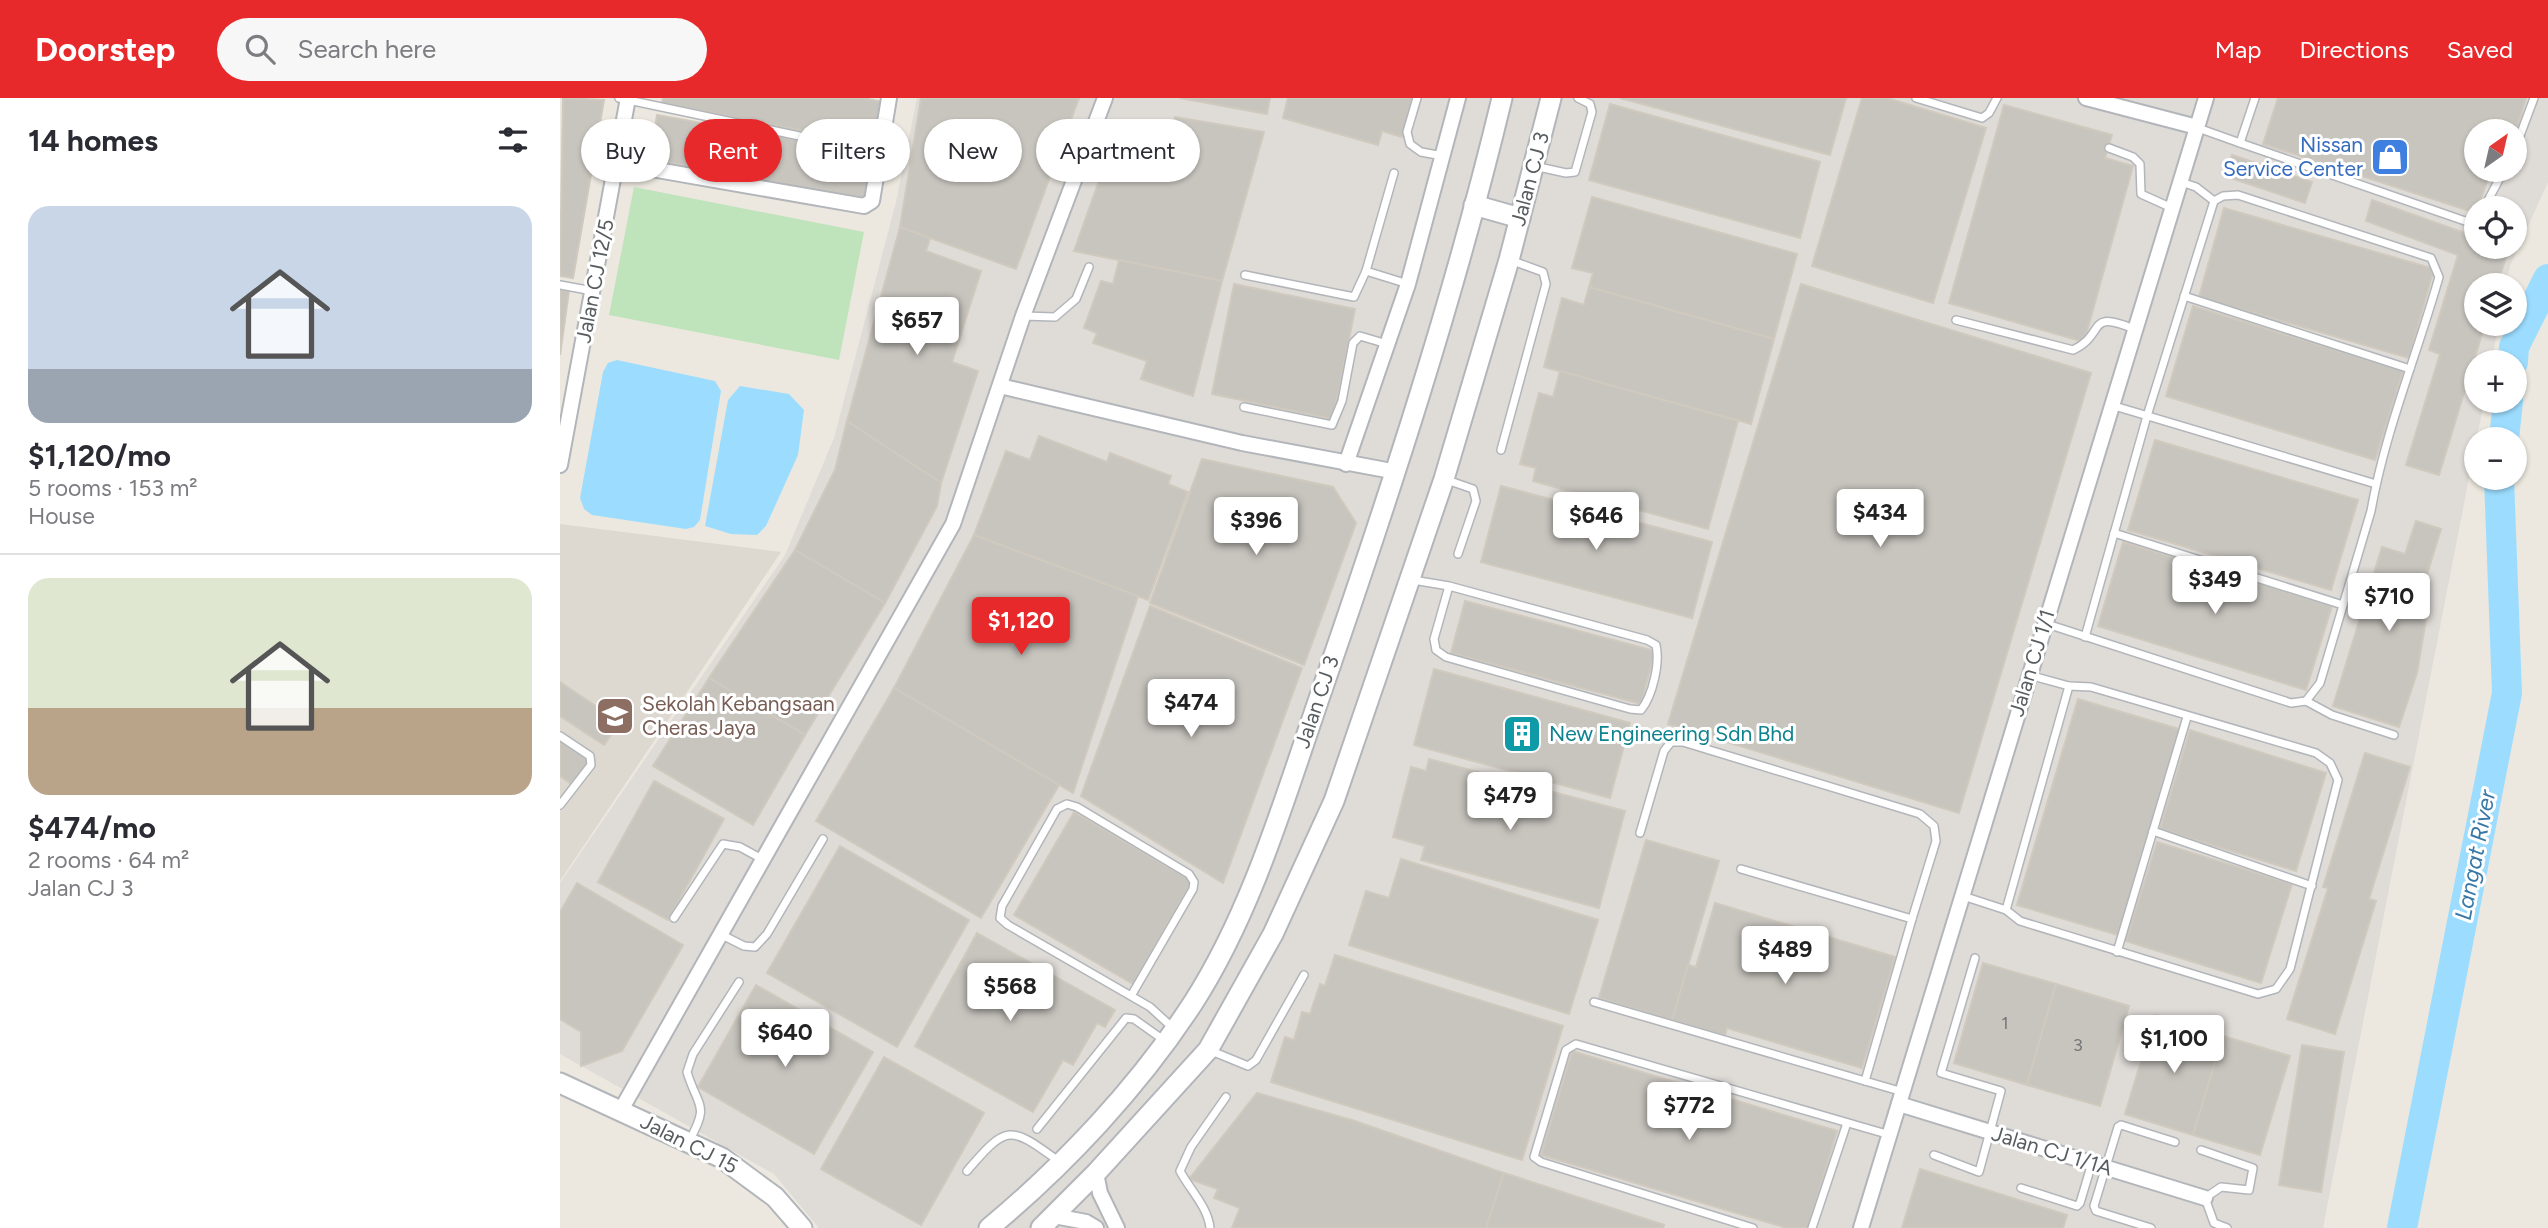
<!DOCTYPE html>
<meta charset="utf-8">
<style>
:root{--surface:#fff;--page:#f7f7f7;--text:#2b2b33;--muted:#7c7c81;--line:#e1e1e2;--accent:#e8292c}
body{margin:0;font-family:Figtree,sans-serif;background:var(--page);color:var(--text);height:100vh;display:flex;flex-direction:column;font-size:26px;white-space:nowrap}
*{box-sizing:border-box;margin:0}
p{font-size:23px;color:var(--muted)}
.icon{flex:none;width:38px;height:38px;fill:none;stroke:currentColor;stroke-width:2;stroke-linecap:round;stroke-linejoin:round}
.map{position:relative;flex:1;overflow:hidden}
.panel{display:flex;flex-direction:column;background:var(--surface);width:560px}
.panel>*{flex:none}
.guide{position:absolute;left:21px;top:21px;width:665px;height:63px;display:flex;gap:14px}
.needle{width:46px;rotate:34deg}
.fabs{position:absolute;left:1904px;top:21px;display:grid;gap:14px}
.fabs a{display:grid;place-items:center;width:63px;height:63px;border-radius:50%;background:var(--surface);box-shadow:0 2px 5px #0004;font-size:35px}
.price{position:absolute;translate:-50% -60px;padding:0 16px;border-radius:7px;background:#fff;color:#222;font-size:23px;line-height:46px;filter:drop-shadow(0 2px 4px #0008)}
.price::after{content:'';position:absolute;left:50%;top:42px;width:21px;height:16px;margin-left:-10px;background:inherit;clip-path:polygon(0 0,100% 0,50% 100%)}
.price.selected{background:var(--accent);color:#fff}
ul{padding:0;list-style:none}
li{display:grid;align-content:center;gap:14px;height:371px;padding:0 28px}
li+li{border-top:2px solid var(--line)}
li span{display:grid;place-items:center;height:217px;border-radius:21px;color:#555}
li>.icon{margin-inline-start:auto}
span .icon{width:126px;height:126px;fill:#fffc;stroke-width:1}
li b{font-size:30px}
h2{display:flex;justify-content:space-between;align-items:center;height:84px;padding:0 28px;font-size:30px}
.tag{padding:0 24px;border-radius:32px;background:var(--surface);box-shadow:0 2px 5px #0004;font-size:24px;line-height:63px}
.tag.selected{background:var(--accent);color:#fff}
header{display:flex;align-items:center;gap:42px;box-sizing:border-box;height:98px;padding:0 35px;background:var(--accent);color:#fff}
header strong{font-size:33px}
nav{display:flex;gap:38px;margin-inline-start:auto;font-size:24px}
.search{width:490px;height:63px;background:var(--page);display:flex;align-items:center;gap:18px;box-sizing:border-box;padding:0 24px;border-radius:38px;color:var(--muted);font-size:26px}
main{display:flex;flex:1;min-height:0}
.map>svg:first-child{display:block}
</style>
<header>
<strong>Doorstep</strong>
<div class="search"><svg class="icon" aria-label="search" viewBox="0 0 24 24"><circle cx="10" cy="10" r="6"/><path d="M15 15l6 6"/></svg>Search here</div>
<nav><a>Map</a><a>Directions</a><a>Saved</a></nav>
</header>
<main>
<section class="panel">
<h2>14 homes<svg class="icon" aria-label="filters" viewBox="0 0 24 24"><path d="M4 7h16M4 17h16"/><circle cx="9" cy="7" r="2"/><circle cx="15" cy="17" r="2"/></svg></h2>
<ul>
<li><span style="background:linear-gradient(#c9d6e8 75%,#9aa5b1 0)"><svg class="icon" aria-label="home" viewBox="0 0 24 24"><path d="M3 11l9-7 9 7M6 9v11h12V9"/></svg></span><div><b>$1,120/mo</b><p>5 rooms · 153 m²</p><p>House</p></div></li>
<li><span style="background:linear-gradient(#dfe7d0 60%,#b9a48a 0)"><svg class="icon" aria-label="home" viewBox="0 0 24 24"><path d="M3 11l9-7 9 7M6 9v11h12V9"/></svg></span><div><b>$474/mo</b><p>2 rooms · 64 m²</p><p>Jalan CJ 3</p></div></li>
</ul>
</section>
<div class="map">
<svg width="1988" height="1130" viewBox="0 0 1988 1130">
<rect width="100%" height="100%" fill="#ece8df"/>
<path fill="#dfdbd7" fill-rule="evenodd" d="M357,0H1988V84L1950,168L1946,187H1916V226H1939L1931,264H1916V303H1924L1763,1130H259L214,1076L0,956V785L225,457L274,340L336,104ZM1916,33H1955V72H1916ZM1916,110H1955V149H1916Z"/>
<path fill="#ddd9d0" d="M0,426L221,454L0,783Z"/>
<path fill="#bfe4bb" d="M74,89L304,134L279,262L49,217Z"/>
<g fill="#9cddff">
<path d="M57,262L155,283L161,293L140,422L134,429L126,431L32,417L24,411L20,400L43,274L48,265Z"/>
<path d="M180,288L229,296L244,312L238,357L206,428L197,437L171,436L145,428L168,302Z"/>
</g>
<g fill="none" stroke-linecap="round" stroke-linejoin="round">
<g stroke="#9cddff" stroke-width="30">
<path d="M1953,264L1954,249L1988,181"/>
<path d="M1944,341L1948,303"/>
<path d="M1842,1130L1947,595L1939,380"/>
</g>
</g>
<g fill="#c8c5bf" stroke="#d0c9be" stroke-width="2">
<path d="M3,0L44,2L13,180L0,178Z"/>
<path d="M103,0H303L323,4L314,47L102,5Z"/>
<path d="M361,0H519L456,171L340,129Z"/>
<path d="M620,0H710L707,16Z"/>
<path d="M728,0H853L842,39L822,33L818,47L723,20Z"/>
<path d="M1060,0H1286L1270,57Z"/>
<path d="M1302,0H1327L1426,30L1373,205L1252,168Z"/>
<path d="M1718,0H1966L1955,37V33H1916V72H1931L1916,115L1703,46Z"/>
<path d="M1050,6L1260,64L1240,140L1029,82Z"/>
<path d="M1444,7L1552,37L1545,60L1573,68L1524,244L1389,205Z"/>
<path d="M97,17L314,56L306,100L90,61Z"/>
<path d="M615,19L704,34L662,183L514,153L544,69L579,80L594,37L608,43Z"/>
<path d="M1672,57L1752,84L1745,105L1665,78Z"/>
<path d="M1032,99L1237,156L1214,241L1029,189L1033,175L1012,170Z"/>
<path d="M1812,102L1916,139V149L1947,156L1937,187H1916V226H1925L1879,377L1846,367L1880,256L1869,252L1898,157L1806,123Z"/>
<path d="M1664,110L1874,171L1849,260L1639,199Z"/>
<path d="M340,129L370,140L366,153L421,173L392,264L418,273L381,385L287,323Z"/>
<path d="M559,162L662,183L633,298L581,281L587,263L533,245L537,235L524,230L541,183L553,186Z"/>
<path d="M674,186L795,211L773,321L652,296Z"/>
<path d="M1241,186L1531,275L1399,715L1108,626Z"/>
<path d="M1029,189L1214,241L1191,326L984,269L1002,200L1024,207Z"/>
<path d="M0,192L9,193L0,257Z"/>
<path d="M1633,208L1843,273L1815,362L1606,298Z"/>
<path d="M1000,273L1178,323L1148,431L973,383L976,370L960,366L979,295L993,299Z"/>
<path d="M287,323L381,385L377,408L325,505L235,452L275,372Z"/>
<path d="M479,338L547,364L550,355L611,378L608,386L628,394L588,502L414,437L446,353L470,362Z"/>
<path d="M1595,342L1798,402L1771,492L1568,432Z"/>
<path d="M642,361L773,389L796,425L744,567L590,505Z"/>
<path d="M941,388L1152,444L1132,520L921,464Z"/>
<path d="M1856,423L1881,431L1855,516L1866,521L1857,575L1839,629L1773,608L1822,449L1845,456Z"/>
<path d="M414,437L578,498L513,695L334,590Z"/>
<path d="M1563,444L1772,508L1746,592L1538,528Z"/>
<path d="M235,452L325,505L245,637L149,580Z"/>
<path d="M905,503L1095,553L1081,606L891,555Z"/>
<path d="M590,508L742,570L663,785L521,698Z"/>
<path d="M874,571L1070,625L1050,700L854,647Z"/>
<path d="M149,580L245,637L193,727L93,668Z"/>
<path d="M0,584L60,624L44,647L0,618Z"/>
<path d="M334,590L499,687L421,820L256,723Z"/>
<path d="M1518,601L1622,632L1561,838L1457,807Z"/>
<path d="M1630,632L1766,675L1736,773L1600,731Z"/>
<path d="M0,641L30,662L13,687L0,678Z"/>
<path d="M1805,655L1850,669L1809,801L1816,803L1775,936L1727,921L1768,790L1763,789Z"/>
<path d="M869,661L1065,713L1039,810L861,762L865,748L833,739L851,669L866,673Z"/>
<path d="M94,683L164,721L108,822L38,784Z"/>
<path d="M514,714L632,783L573,886L454,817Z"/>
<path d="M1086,742L1159,763L1112,922L1039,900Z"/>
<path d="M1597,744L1732,786L1701,885L1566,843Z"/>
<path d="M280,748L409,822L337,949L207,875Z"/>
<path d="M841,761L1038,822L1009,916L789,847L806,793L829,800Z"/>
<path d="M17,785L123,847L62,953L21,968V934L0,921V814Z"/>
<path d="M1155,805L1335,859L1302,970L1167,930L1165,938L1112,922L1128,867L1136,869Z"/>
<path d="M417,835L555,912L545,929L537,925L513,967L503,962L473,1014L355,948Z"/>
<path d="M775,857L1003,928L962,1062L711,984L725,939L734,942L742,914L750,916L760,886L765,888Z"/>
<path d="M1423,865L1496,886L1467,987L1394,965Z"/>
<path d="M1496,886L1569,908L1540,1008L1467,987Z"/>
<path d="M196,887L313,954L254,1056L138,989Z"/>
<path d="M1595,917L1663,938L1633,1037L1565,1016Z"/>
<path d="M1663,938L1730,958L1700,1057L1633,1037Z"/>
<path d="M1742,947L1784,954L1761,1094L1719,1087Z"/>
<path d="M1012,953L1277,1033L1248,1130H1227L981,1057Z"/>
<path d="M324,959L424,1015L361,1127L261,1071Z"/>
<path d="M697,995L795,1023L944,1075L926,1130H672L680,1110L654,1100L658,1091L629,1081Z"/>
<path d="M1360,1071L1507,1117L1503,1130H1342Z"/>
<path d="M944,1075L1104,1127L1103,1130H926Z"/>
</g>
<g fill="none" stroke-linecap="round" stroke-linejoin="round">
<defs>
<g id="service">
<path d="M59,0L320,55"/>
<path d="M857,0L847,34L850,46L861,54L883,58"/>
<path d="M1356,0L1422,20L1429,15L1437,0"/>
<path d="M1638,30L1680,45L1695,0"/>
<path d="M1680,45L1905,123L1916,120"/>
<path d="M1549,50L1573,59L1580,66L1581,96L1612,110"/>
<path d="M1955,51L1974,0"/>
<path d="M974,68L1006,75L1015,74L1032,14L1030,6L1018,0"/>
<path d="M834,75L806,173L848,186"/>
<path d="M1621,84L1636,89L1654,103"/>
<path d="M1924,110L1944,72"/>
<path d="M685,177L794,199L806,173"/>
<path d="M0,187L33,193"/>
<path d="M1624,198L1850,271"/>
<path d="M463,218L495,219L516,201L529,169"/>
<path d="M1396,222L1513,252C1547,236 1525,211 1574,231"/>
<path d="M1551,307L1816,386"/>
<path d="M684,309L772,327L782,303L793,245L800,238L827,246"/>
<path d="M941,352L986,186L983,174L950,162"/>
<path d="M884,381L913,391L916,403L898,456"/>
<path d="M1554,435L1783,507"/>
<path d="M853,482L889,488L1087,542L1096,547C1100,565 1093,597 1081,612L1070,611L886,559L876,552L874,541L889,488"/>
<path d="M1484,525L1731,605L1746,603L1772,617L1834,637"/>
<path d="M1525,539L1587,318L1654,103L1663,98L1678,97L1871,160L1879,179C1857,257 1825,333 1811,413L1760,585L1746,603"/>
<path d="M0,638L30,658L31,667L0,707"/>
<path d="M1593,733L1752,788"/>
<path d="M1080,735L1104,653L1111,644H1123L1360,716L1374,728L1376,743L1352,821"/>
<path d="M1181,771L1352,821L1305,983L1343,994"/>
<path d="M1403,798L1446,812L1460,823L1698,896L1716,891L1730,871L1778,682L1770,665L1756,655L1531,589L1509,588L1469,577"/>
<path d="M1446,812L1509,588"/>
<path d="M114,820L163,746L180,749L202,761"/>
<path d="M160,836L184,848L195,849L207,836L263,741"/>
<path d="M1557,854L1627,619"/>
<path d="M571,898L633,791L634,784L629,776L517,709L507,706L497,711L442,808L440,820L448,827L590,909L614,931"/>
<path d="M1034,904L1305,983"/>
<path d="M649,952L688,968L696,962L744,877"/>
<path d="M477,1031L566,920L574,921L605,943"/>
<path d="M129,1043C150,1006 138,1010 127,974L133,956L179,884"/>
<path d="M1641,1052L1693,1070L1689,1092L1661,1089L1645,1100L1654,1125L1667,1130"/>
<path d="M1374,1057L1419,1074L1441,993L1381,975L1415,860"/>
<path d="M407,1073C448,1025 450,1028 500,1064"/>
<path d="M1461,1090L1517,1108L1520,1105L1532,1065"/>
<path d="M650,1130C648,1109 630,1092 620,1073L631,1049L666,999"/>
<path d="M1193,1130L981,1064L974,1059L1006,952L1016,946L1330,1037"/>
<path d="M1252,1130L1287,1025"/>
<path d="M1591,1130L1536,1113L1534,1108L1558,1029L1561,1027L1615,1044"/>
</g>
<g id="minor">
<path d="M1526,0L1637,29"/>
<path d="M57,65L304,108L312,103L329,0"/>
<path d="M440,288L682,345L837,374"/>
<path d="M786,366L848,186L898,0"/>
<path d="M0,367L68,0"/>
<path d="M1339,1006L1645,1100"/>
<path d="M61,1012L393,426L463,218L545,0"/>
<path d="M536,1075L540,1095L557,1130"/>
<path d="M494,1118L526,1124L536,1130"/>
<path d="M1301,1130L1646,0"/>
</g>
<g id="tertiary">
<path d="M914,107L960,120"/>
<path d="M0,985L162,1060L215,1099L242,1130"/>
<path d="M429,1130C505,1067 579,988 633,905C694,810 726,695 763,589C830,395 894,200 942,0"/>
<path d="M481,1130L536,1075L648,952L713,836L774,703L884,381L949,162L991,0"/>
</g>
</defs>
<use href="#service" stroke="#b2b6ba" stroke-width="10"/>
<use href="#minor" stroke="#b2b6ba" stroke-width="18"/>
<use href="#tertiary" stroke="#b2b6ba" stroke-width="23"/>
<use href="#service" stroke="#fff" stroke-width="7"/>
<use href="#minor" stroke="#fff" stroke-width="14"/>
<use href="#tertiary" stroke="#fff" stroke-width="19"/>
</g>
<defs>
<symbol id="shop-square" viewBox="-11 -11 22 22"><rect x="-9" y="-9" width="18" height="18" rx="4" fill="#3f7fe0" stroke="#fff"/><path d="M-5-2.5h2.3a2.7 3.5 0 0 1 5.4 0H5L5.5 6h-11ZM-1.5-2.5h3a1.5 2.3 0 0 0-3 0Z" fill="#fff"/></symbol>
<symbol id="school-square" viewBox="-11 -11 22 22"><rect x="-9" y="-9" width="18" height="18" rx="4" fill="#8d6e63" stroke="#fff"/><path d="M0-5L7-2L0 1L-7-2ZM-4 1L0 2.5L4 1V4Q0 6-4 4Z" fill="#fff"/></symbol>
<symbol id="building-square" viewBox="-11 -11 22 22"><rect x="-9" y="-9" width="18" height="18" rx="4" fill="#0f9aa8" stroke="#fff"/><path d="M-4-6H4V6H1V3H-1V6H-4ZM-2.5-4.3h1.7v1.8h-1.7ZM.8-4.3h1.7v1.8H.8ZM-2.5-1h1.7V.8h-1.7ZM.8-1h1.7V.8H.8Z" fill="#fff"/></symbol>
</defs>
<g fill-rule="evenodd">
<use href="#shop-square" x="1808" y="37" width="44" height="44"/>
<use href="#school-square" x="33" y="596" width="44" height="44"/>
<use href="#building-square" x="940" y="614" width="44" height="44"/>
</g>
<g text-anchor="middle" stroke-width="6" stroke-linejoin="round" paint-order="stroke">
<g font-size="18" fill="#747778">
<text x="1445" y="931">1</text>
<text x="1518" y="953">3</text>
</g>
<g font-size="21" fill="#366cbe" stroke="#fff" text-anchor="end">
<text x="1803" y="54">Nissan<tspan x="1803" dy="24">Service Center</tspan></text>
</g>
<g font-size="21" fill="#585d60" stroke="#fff">
<text transform="translate(970 81) rotate(-75)" y="7">Jalan CJ 3</text>
<text transform="translate(35 183) rotate(-79)" y="7">Jalan CJ 12/5</text>
<text transform="translate(1472 565) rotate(-73)" y="7">Jalan CJ 1/1</text>
<text transform="translate(757 604) rotate(-71)" y="7">Jalan CJ 3</text>
<text transform="translate(129 1046) rotate(27)" y="7">Jalan CJ 15</text>
<text transform="translate(1492 1053) rotate(17)" y="7">Jalan CJ 1/1A</text>
</g>
<g font-size="21" fill="#785e54" stroke="#fff" text-anchor="start">
<text x="82" y="613">Sekolah Kebangsaan<tspan x="82" dy="24">Cheras Jaya</tspan></text>
</g>
<g font-size="21" fill="#0d838f" stroke="#fff" text-anchor="start">
<text x="989" y="643">New Engineering Sdn Bhd</text>
</g>
<g font-size="23" font-style="italic" fill="#3979a7" stroke="#fff">
<text transform="translate(1915 757) rotate(-79)" y="8">Langat River</text>
</g>
</g>
</svg>
<div class="fabs">
<a><svg class="needle" viewBox="-14 -14 28 28"><path d="M0-13l5 13h-10z" fill="#e53935"/><path d="M0 13l5-13h-10z" fill="#7c7c81"/></svg></a>
<a><svg class="icon" aria-label="locate" viewBox="0 0 24 24"><circle cx="12" cy="12" r="6"/><path d="M12 2v4M12 18v4M2 12h4M18 12h4"/></svg></a>
<a><svg class="icon" aria-label="layers" viewBox="0 0 24 24"><path d="M12 4l9 5-9 5-9-5zM3 14l9 5 9-5"/></svg></a>
<a>+</a>
<a>−</a>
</div>
<b class="price" style="left:357px;top:259px">$657</b>
<b class="price" style="left:1320px;top:451px">$434</b>
<b class="price" style="left:1036px;top:454px">$646</b>
<b class="price" style="left:696px;top:459px">$396</b>
<b class="price" style="left:1655px;top:518px">$349</b>
<b class="price" style="left:1829px;top:535px">$710</b>
<b class="price selected" style="left:461px;top:559px">$1,120</b>
<b class="price" style="left:631px;top:641px">$474</b>
<b class="price" style="left:950px;top:734px">$479</b>
<b class="price" style="left:1225px;top:888px">$489</b>
<b class="price" style="left:450px;top:925px">$568</b>
<b class="price" style="left:225px;top:971px">$640</b>
<b class="price" style="left:1614px;top:977px">$1,100</b>
<b class="price" style="left:1129px;top:1044px">$772</b>
<div class="guide">
<a class="tag">Buy</a>
<a class="tag selected">Rent</a>
<a class="tag">Filters</a>
<a class="tag">New</a>
<a class="tag">Apartment</a>
</div>
</div>
</main>
